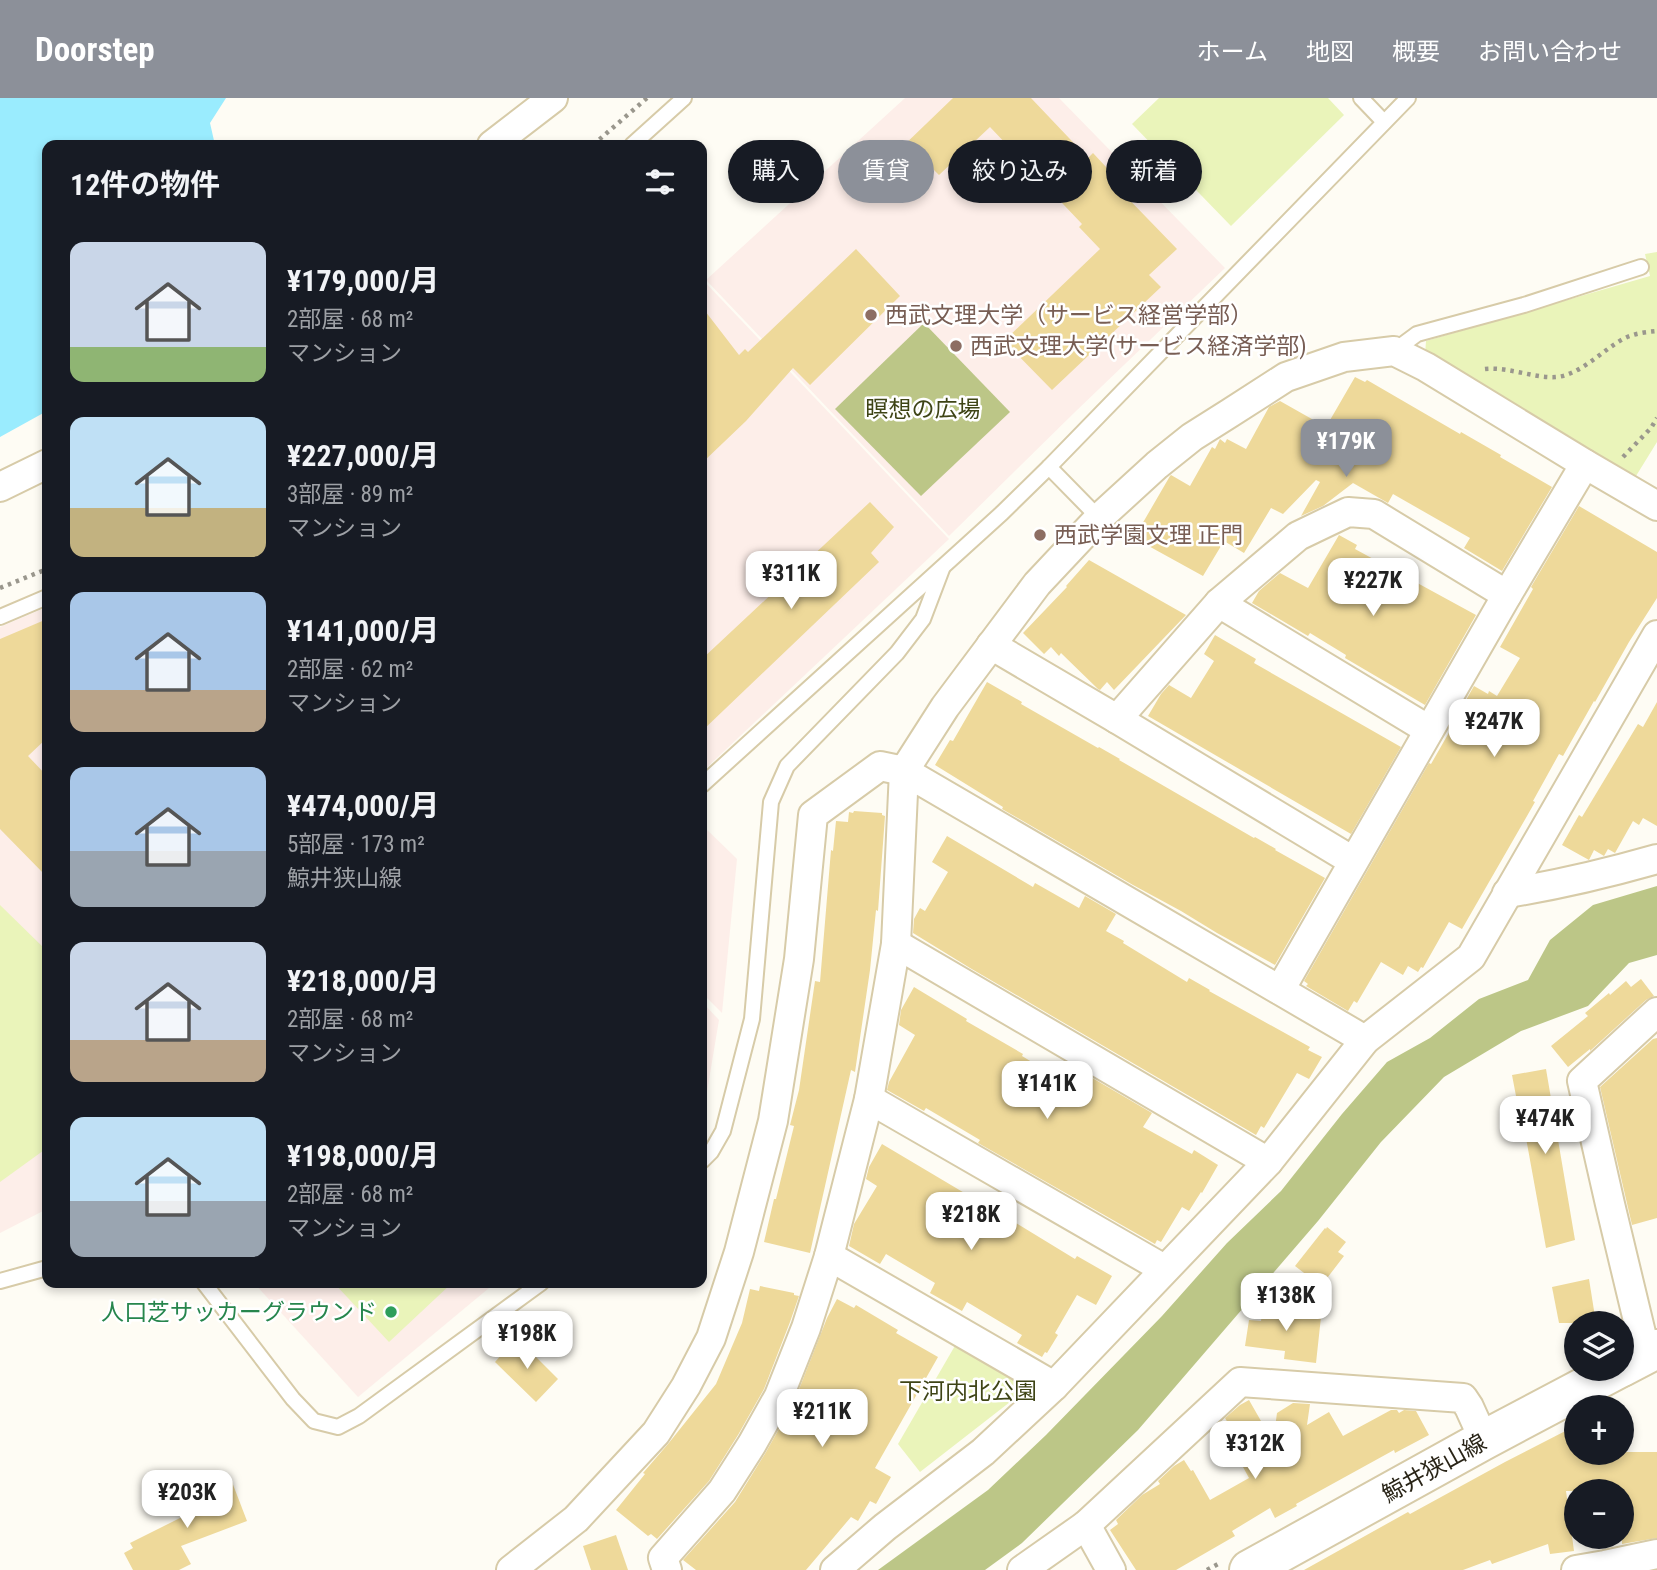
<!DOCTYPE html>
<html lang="ja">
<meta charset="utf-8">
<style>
:root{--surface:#171b24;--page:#242831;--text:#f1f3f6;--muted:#9ea1a6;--accent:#8c9099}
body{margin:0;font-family:"Roboto Condensed","Noto Sans JP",sans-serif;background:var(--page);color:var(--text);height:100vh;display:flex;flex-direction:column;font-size:26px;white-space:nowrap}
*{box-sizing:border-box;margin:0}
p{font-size:23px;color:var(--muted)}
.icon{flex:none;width:38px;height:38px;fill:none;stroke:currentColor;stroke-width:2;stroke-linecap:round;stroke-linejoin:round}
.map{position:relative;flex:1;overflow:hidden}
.panel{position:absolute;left:42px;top:42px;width:665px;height:1148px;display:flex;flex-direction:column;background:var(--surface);border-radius:14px;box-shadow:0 4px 10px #0003}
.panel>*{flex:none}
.banner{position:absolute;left:728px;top:42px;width:665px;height:63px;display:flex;gap:14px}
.tools{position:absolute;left:1564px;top:1213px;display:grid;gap:14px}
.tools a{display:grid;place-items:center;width:70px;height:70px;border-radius:50%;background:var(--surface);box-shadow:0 4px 10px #0003;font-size:35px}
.price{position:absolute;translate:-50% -60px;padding:0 16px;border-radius:14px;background:#fff;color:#222;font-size:23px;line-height:46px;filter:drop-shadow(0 2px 4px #0008)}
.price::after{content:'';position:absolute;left:50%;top:42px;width:21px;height:16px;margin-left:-10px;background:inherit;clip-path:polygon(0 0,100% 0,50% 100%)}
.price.on{background:var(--accent);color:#fff}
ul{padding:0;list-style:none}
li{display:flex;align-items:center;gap:21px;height:175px;padding:0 28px}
li span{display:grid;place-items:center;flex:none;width:196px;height:140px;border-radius:14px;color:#555}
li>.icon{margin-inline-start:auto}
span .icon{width:84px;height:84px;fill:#fffc;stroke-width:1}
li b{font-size:30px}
h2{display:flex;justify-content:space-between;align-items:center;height:84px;padding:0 28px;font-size:30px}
.pill{padding:0 24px;border-radius:32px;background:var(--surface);box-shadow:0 4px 10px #0003;font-size:24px;line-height:63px}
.pill.on{background:var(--accent);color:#fff}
header{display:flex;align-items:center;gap:42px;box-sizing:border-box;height:98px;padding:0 35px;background:var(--accent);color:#fff}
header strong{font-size:33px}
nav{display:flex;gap:38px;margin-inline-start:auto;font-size:24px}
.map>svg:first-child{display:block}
</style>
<header>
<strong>Doorstep</strong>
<nav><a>ホーム</a><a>地図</a><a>概要</a><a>お問い合わせ</a></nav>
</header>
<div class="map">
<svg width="1657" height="1472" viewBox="0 0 1657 1472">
<rect width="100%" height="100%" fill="#fefcf4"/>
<g fill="#fdeee9">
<path d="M905,0H1059L1225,170L1075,314L949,438L706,182Z"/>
<path d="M702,181L949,441L702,674Z"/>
<path d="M47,509V1111L0,1135V529Z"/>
<path d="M702,727L737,761L722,915L702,895Z"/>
<path d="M702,904L719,922L707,994L702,1000Z"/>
<path d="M254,1185H495L358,1299Z"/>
</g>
<g fill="#eaf4ba">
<path d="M1159,0H1328L1344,17L1231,128L1132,26Z"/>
<path d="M1657,154V344L1636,378L1425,257L1426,243L1650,178L1645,156Z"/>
<path d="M0,807L47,853V1050L0,1084Z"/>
<path d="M334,1185H452L389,1244Z"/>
<path d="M956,1246L1028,1290L920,1374L898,1346Z"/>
</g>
<g fill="#bcc687">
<path d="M924,225L1010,314L921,398L835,311Z"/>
<path d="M1657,788V857L1629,865L1588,908L1521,933L1444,979L1381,1044L1318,1123L1138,1332L1022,1445L985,1472H878L988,1392L1046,1337L1162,1218L1227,1145L1281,1093L1342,1016L1387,964L1430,940L1479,901L1528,882L1550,842L1593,807Z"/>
</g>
<path fill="#9aecfe" d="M0,0H226L210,25L215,47H47V313L0,339Z"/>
<g fill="#eed99a">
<path d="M953,0H1031L1088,60L1093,55L1120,84L1116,88L1177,151L1149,177L1161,189L1052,292L1004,243L1100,151L1079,129L1082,126L990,29L939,77L927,65L891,99L872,78Z"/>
<path d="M856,151L900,198L810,287L793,270L746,323L702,365V209L739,257L745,251L748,254Z"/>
<path d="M1355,279L1365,284L1367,282L1460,336L1461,334L1501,357L1500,359L1552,389L1502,473L1464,450L1470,440L1393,396L1388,405L1353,385L1323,408L1301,418L1320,384L1316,382L1283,416L1271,410L1244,455L1224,443L1203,478L1134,440L1170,378L1171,377L1190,388L1212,349L1215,351L1220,341L1225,345L1227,341L1246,351L1269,309L1280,303L1326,329Z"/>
<path d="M870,404L894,429L871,455L879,464L702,633V561Z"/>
<path d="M1579,408L1657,454V500L1629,544L1595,604L1594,603L1563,658L1559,656L1533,703L1535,704L1462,831L1449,824L1423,870L1421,869L1418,874L1408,868L1403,877L1381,864L1357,905L1354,903L1348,913L1306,888L1308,886L1304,883L1429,665L1431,666L1455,624L1454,623L1474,588L1488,596L1489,593L1497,598L1520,560L1500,549L1533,491L1531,489Z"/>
<path d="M1339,437L1357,447L1355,451L1476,517L1425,607L1345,560L1346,557L1310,535L1308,538L1252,505L1259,493L1280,475L1308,490Z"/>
<path d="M1089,462L1186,517L1114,592L1107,584L1100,592L1098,591L1061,555L1059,558L1051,549L1044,556L1023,535L1067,489L1066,488Z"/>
<path d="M47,521V640L28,658L47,678V779L0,731V541Z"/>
<path d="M1215,537L1256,561L1254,565L1401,649L1351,736L1148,618L1161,596L1169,587L1191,600L1214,563L1204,556Z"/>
<path d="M987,584L1022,604L1021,606L1098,650L1099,649L1120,661L1119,662L1254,740L1255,739L1276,751L1275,752L1325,780L1275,867L1217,835L1181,813L1133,787L1002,711L1003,709L935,667L950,642L953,643Z"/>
<path d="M1657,604V728L1643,720L1639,727L1633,723L1615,755L1608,751L1604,758L1594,752L1589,762L1562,747L1579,717L1582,719L1638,626L1643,629Z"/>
<path d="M854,713L882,715V717L885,718L878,813L876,812L870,872L855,974L851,972L810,1155L764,1144L774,1101H776L794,1028L790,1027L799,992L815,883L820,884L831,752L833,753L836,723L848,724L849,714L853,715Z"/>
<path d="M947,738L1033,789L1035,785L1079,810L1085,798L1116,816L1106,833L1124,843L1123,845L1187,884L1189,880L1210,892L1209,893L1310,949L1308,952L1322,959L1309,981L1297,975L1264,1030L1261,1028L1256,1037L970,870L913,835L914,821L920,810L925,813L948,774L932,764Z"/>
<path d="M1641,881L1654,898L1646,902L1590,953V951L1568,969L1551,948L1588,918L1585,915L1609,895L1610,897L1626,883L1631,889Z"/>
<path d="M914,889L967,921L966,923L1023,956L1022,958L1068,986L1077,971L1152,1015L1143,1029L1192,1056L1194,1052L1218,1067L1202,1095L1201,1094L1189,1113L1182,1109L1161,1144L1157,1142L1155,1146L978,1045L980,1042L926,1010L924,1013L887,992L889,984L915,937L899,927L901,912Z"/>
<path d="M1657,940V1120L1632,1127L1600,989L1653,941Z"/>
<path d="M1546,971L1575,1142L1546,1150L1522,1018L1520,1019L1512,977Z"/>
<path d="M882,1046L988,1109V1108L1075,1161L1077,1158L1112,1178L1096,1207L1077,1197L1055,1235L1058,1237L1047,1255L1045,1254L1042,1259L1017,1245L1022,1237L967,1204L962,1213L930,1195L935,1185L886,1156L880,1166L849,1148L854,1126L877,1088L866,1081L869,1069Z"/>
<path d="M1327,1129L1346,1144L1338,1154L1344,1158L1321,1188L1295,1168L1325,1130L1326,1131Z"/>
<path d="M1589,1181L1596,1225H1559L1552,1189Z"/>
<path d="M760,1188L794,1195V1197L799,1198L790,1224L764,1291L738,1337L709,1383L657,1441L651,1436L648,1438L616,1412L645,1376L643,1375L668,1346L716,1286L742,1225L750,1191L759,1193Z"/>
<path d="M837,1201L854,1210L856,1207L898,1232L896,1235L938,1259L875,1370L891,1379L876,1406L870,1403L858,1423L851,1419L806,1472H696L683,1462L735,1404L766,1354L794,1304L827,1220Z"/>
<path d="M1263,1207L1302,1212L1299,1216L1321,1219L1316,1265L1284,1261L1285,1253L1245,1248L1249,1222L1261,1223Z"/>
<path d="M513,1244L520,1251L524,1247L558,1281L536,1304L495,1264Z"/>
<path d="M1249,1302L1273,1344L1277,1315L1293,1305L1310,1306L1307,1327L1329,1314L1343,1338L1391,1312H1397L1399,1315L1404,1312L1416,1313L1429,1337L1395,1355L1394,1352L1296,1406L1297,1408L1275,1420L1270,1410L1232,1433L1235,1438L1176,1472H1136L1110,1432L1118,1426L1116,1422L1142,1397L1160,1386L1158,1383L1174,1368L1184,1362L1191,1373L1193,1372L1210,1402L1249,1380L1225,1336L1232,1332L1225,1320L1240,1307Z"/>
<path d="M1577,1327V1354H1657V1440L1622,1446V1393H1566L1574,1453L1550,1456L1548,1446L1492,1466L1490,1462L1463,1472H1304L1408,1414L1410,1416L1505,1364Z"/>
<path d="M232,1384L247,1423L181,1448L191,1466L179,1472H133L124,1455L133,1450L130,1445L184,1418L179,1407L189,1403L188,1400Z"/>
<path d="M616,1437L628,1472H591L583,1448Z"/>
</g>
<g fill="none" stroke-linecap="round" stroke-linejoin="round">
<defs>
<g id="lane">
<path d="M1361,0L1384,24"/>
<path d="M632,47L684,0"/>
<path d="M1394,253L1417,236L1524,207L1641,169"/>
<path d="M1049,369L1099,420"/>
<path d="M0,519L47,499"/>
<path d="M702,687L1002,415L1049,369L1408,0"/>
<path d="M702,1063L711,1054L723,1033L752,921L771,704L787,668L897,555L923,521L942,471"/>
<path d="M0,1183L47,1170"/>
<path d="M204,1185L293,1301L314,1323L338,1329L359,1318L541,1185"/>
</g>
<g id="street">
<path d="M492,47L553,0"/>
<path d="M0,389L47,366"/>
<path d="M1219,505L1429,632"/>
<path d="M991,547L1117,621L1353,763"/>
<path d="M1117,621L1219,505L1298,438L1348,414L1374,416L1507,497"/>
<path d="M1507,795C1558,787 1608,775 1657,761"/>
<path d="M896,846L1268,1064"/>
<path d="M1280,892L1507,497L1585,366"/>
<path d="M869,1001L1164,1171"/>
<path d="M829,1158L1054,1288"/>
<path d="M1646,1256L1610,1106L1582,983L1657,914"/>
<path d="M1086,1427L1111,1472"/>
<path d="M511,1472L576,1421L656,1335L686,1288L711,1240L739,1154L773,1023L799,861L813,717L880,668L904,673L945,609L1037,486L1099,420L1157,367L1192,339L1230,315L1286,279L1344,259L1394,253L1426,269L1585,366L1657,408"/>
<path d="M667,1472L663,1460L722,1393L752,1346L779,1298L806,1230L829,1158L869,1001L896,846L904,673L1365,942"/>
<path d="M835,1472L885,1429L983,1354L1054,1288L1268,1064L1365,942L1471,859L1657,537"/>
<path d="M1022,1472L1086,1427L1240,1284L1463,1300L1469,1309L1484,1342"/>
<path d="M1576,1472L1605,1467L1657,1456"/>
</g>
<g id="secondary">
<path d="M1622,1269L1657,1251"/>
<path d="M1249,1472L1484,1342L1620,1270"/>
</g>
</defs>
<use href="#lane" stroke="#d7cba8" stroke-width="18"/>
<use href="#street" stroke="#d7cba8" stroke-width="32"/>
<use href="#secondary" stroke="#d7cba8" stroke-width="42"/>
<g stroke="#9a978d" stroke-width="4.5" stroke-dasharray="3.5 5" stroke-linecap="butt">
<path d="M593,47L647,0"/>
<path d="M1485,271C1511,268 1544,285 1566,277C1589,269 1604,251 1625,240C1635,235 1647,234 1657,233"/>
<path d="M1623,359L1651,330L1657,320"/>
<path d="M0,490L47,471"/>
<path d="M1207,1472L1218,1466"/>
</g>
<use href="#lane" stroke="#fff" stroke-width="14"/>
<use href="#street" stroke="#fff" stroke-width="28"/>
<use href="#secondary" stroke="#fff" stroke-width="38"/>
</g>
<g fill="#8d6e63" stroke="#fff" stroke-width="2.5">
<circle cx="871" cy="217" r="7"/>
<circle cx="956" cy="248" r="7"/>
<circle cx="1040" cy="437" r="7"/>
</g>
<circle fill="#2e9e5b" stroke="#fff" stroke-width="2.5" cx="391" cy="1214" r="7"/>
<g text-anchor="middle" stroke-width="5" stroke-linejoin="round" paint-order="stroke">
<g font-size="23" fill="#785e54" stroke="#fff" text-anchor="start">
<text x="885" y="225">西武文理大学（サービス経営学部）</text>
<text x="970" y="256">西武文理大学(サービス経済学部)</text>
<text x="1054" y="445">西武学園文理 正門</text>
</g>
<g font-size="23" fill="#3e4415" stroke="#fff">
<text x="923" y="319">瞑想の広場</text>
<text x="968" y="1301">下河内北公園</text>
</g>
<g font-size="23" fill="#27864d" stroke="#fff" text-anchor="end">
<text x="377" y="1222">人口芝サッカーグラウンド</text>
</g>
<g font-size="23" fill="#292417" stroke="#fff">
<text transform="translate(1434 1370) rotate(-29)" y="8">鯨井狭山線</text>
</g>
</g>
</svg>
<div class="tools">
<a><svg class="icon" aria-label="layers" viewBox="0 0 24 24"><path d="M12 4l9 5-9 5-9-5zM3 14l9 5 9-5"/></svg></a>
<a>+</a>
<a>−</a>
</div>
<b class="price on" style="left:1346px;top:381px">¥179K</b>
<b class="price" style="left:791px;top:513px">¥311K</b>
<b class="price" style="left:1373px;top:520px">¥227K</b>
<b class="price" style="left:1494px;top:661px">¥247K</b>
<b class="price" style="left:1047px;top:1023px">¥141K</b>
<b class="price" style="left:1545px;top:1058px">¥474K</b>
<b class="price" style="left:971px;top:1154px">¥218K</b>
<b class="price" style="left:1286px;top:1235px">¥138K</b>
<b class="price" style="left:527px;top:1273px">¥198K</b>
<b class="price" style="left:822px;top:1351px">¥211K</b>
<b class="price" style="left:1255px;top:1383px">¥312K</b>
<b class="price" style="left:187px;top:1432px">¥203K</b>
<div class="banner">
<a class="pill">購入</a>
<a class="pill on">賃貸</a>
<a class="pill">絞り込み</a>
<a class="pill">新着</a>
</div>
<section class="panel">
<h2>12件の物件<svg class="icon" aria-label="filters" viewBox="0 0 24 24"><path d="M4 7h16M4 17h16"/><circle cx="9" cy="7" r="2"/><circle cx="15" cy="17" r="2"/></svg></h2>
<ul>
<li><span style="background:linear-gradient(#c9d6e8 75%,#8fb573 0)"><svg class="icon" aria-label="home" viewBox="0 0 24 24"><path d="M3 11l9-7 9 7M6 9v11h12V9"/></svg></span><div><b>¥179,000/月</b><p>2部屋 · 68 m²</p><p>マンション</p></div></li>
<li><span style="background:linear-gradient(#bfe0f5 65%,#c2b280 0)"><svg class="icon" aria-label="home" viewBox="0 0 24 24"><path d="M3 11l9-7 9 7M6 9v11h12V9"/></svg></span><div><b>¥227,000/月</b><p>3部屋 · 89 m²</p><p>マンション</p></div></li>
<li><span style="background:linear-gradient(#a9c7e8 70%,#b9a48a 0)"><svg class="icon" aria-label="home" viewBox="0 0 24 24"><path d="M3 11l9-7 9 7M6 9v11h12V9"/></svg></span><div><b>¥141,000/月</b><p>2部屋 · 62 m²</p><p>マンション</p></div></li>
<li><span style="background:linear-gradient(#a9c7e8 60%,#9aa5b1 0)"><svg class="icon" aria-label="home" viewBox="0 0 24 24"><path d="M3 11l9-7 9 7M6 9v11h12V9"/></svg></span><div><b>¥474,000/月</b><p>5部屋 · 173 m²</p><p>鯨井狭山線</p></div></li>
<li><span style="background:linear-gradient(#c9d6e8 70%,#b9a48a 0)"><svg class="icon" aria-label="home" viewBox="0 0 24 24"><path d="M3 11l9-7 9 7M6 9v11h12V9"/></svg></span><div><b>¥218,000/月</b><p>2部屋 · 68 m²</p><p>マンション</p></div></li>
<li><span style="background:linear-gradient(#bfe0f5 60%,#9aa5b1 0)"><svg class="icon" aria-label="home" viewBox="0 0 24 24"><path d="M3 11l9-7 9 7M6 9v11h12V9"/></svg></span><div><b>¥198,000/月</b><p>2部屋 · 68 m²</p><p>マンション</p></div></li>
</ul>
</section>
</div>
